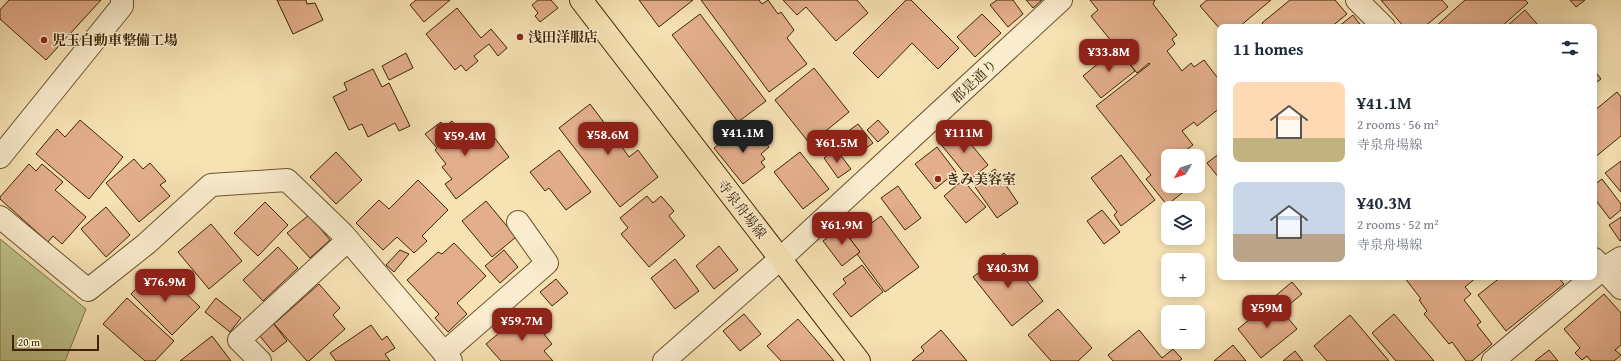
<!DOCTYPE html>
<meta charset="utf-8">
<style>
:root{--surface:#fff;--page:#f6f6f7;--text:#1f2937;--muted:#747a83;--accent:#8f2418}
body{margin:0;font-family:"Gentium Book Plus","Noto Serif JP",serif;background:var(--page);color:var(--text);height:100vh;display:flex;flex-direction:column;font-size:15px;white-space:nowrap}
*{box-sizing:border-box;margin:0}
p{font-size:13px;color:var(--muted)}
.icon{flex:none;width:22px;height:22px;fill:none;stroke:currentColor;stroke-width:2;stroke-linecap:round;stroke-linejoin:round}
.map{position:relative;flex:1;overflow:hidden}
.details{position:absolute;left:1217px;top:24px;width:380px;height:256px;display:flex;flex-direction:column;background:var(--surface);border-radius:8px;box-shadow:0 2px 10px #0003}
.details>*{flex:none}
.needle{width:26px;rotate:231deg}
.tools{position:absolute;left:1161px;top:149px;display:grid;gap:8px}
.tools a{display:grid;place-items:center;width:44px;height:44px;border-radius:8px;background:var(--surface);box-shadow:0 2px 10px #0003;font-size:20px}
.scale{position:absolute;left:12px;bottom:10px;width:87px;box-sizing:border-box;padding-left:4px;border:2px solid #3d2506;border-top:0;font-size:11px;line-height:14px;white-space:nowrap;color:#3d2506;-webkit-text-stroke:3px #faecce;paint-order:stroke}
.price{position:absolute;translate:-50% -34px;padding:0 9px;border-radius:8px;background:var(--accent);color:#fff;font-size:13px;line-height:26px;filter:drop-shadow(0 1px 2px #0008)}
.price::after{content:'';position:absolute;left:50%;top:24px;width:12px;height:9px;margin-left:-6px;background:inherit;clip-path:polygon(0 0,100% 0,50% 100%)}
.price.selected{background:#222;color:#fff}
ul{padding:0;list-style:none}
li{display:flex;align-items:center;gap:12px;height:100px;padding:0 16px}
li span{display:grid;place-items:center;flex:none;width:112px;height:80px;border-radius:8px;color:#555}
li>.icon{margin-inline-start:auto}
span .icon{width:48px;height:48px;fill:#fffc;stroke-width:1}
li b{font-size:17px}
h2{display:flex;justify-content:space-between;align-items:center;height:48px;padding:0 16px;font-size:17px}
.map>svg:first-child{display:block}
</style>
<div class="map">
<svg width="1621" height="361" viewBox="0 0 1621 361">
<rect width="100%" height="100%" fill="#f7e2b3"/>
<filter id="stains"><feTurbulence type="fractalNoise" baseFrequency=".005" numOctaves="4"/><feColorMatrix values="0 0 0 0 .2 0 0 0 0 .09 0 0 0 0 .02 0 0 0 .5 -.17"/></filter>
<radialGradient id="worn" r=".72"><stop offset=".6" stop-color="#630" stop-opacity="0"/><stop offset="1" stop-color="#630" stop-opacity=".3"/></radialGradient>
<path fill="#bec38b" stroke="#7e7448" d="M0,239L86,309L65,361H0Z"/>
<g fill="#e3ae8b" stroke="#3d2506">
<path d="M9,0H101L46,60L0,19V10Z"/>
<path d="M277,0H306L307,4L315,3L323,20L293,34Z"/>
<path d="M416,0H450L424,22L410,5Z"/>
<path d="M538,0H551L558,8L540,22L535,16L538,13L532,5Z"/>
<path d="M639,0H693L659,27Z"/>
<path d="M701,0H759L762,4L768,0L778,14L781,12L794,30L787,38L807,64L769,92Z"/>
<path d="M783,0H857L868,13L836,41L806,7L797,15Z"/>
<path d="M906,0H911L959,48L938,69L912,43L878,78L853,53Z"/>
<path d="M997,0H1013L1023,14L1008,27L990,5Z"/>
<path d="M1026,0H1042L1033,8Z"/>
<path d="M1090,0H1155L1153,4L1177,35L1172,39L1175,44L1167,51L1182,71L1191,63L1194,67L1204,60L1220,81V108L1197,126L1194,122L1182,131L1193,145L1178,156H1168V186H1191L1167,205L1146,179L1151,175L1096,106L1150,64L1149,63L1137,73L1091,16L1098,10Z"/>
<path d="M1207,0H1271L1239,27H1220V29L1200,6Z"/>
<path d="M1290,0H1335L1347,14L1331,27H1265L1262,23Z"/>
<path d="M1381,0H1442L1448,7L1424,27H1404Z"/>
<path d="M1465,0H1525L1528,3L1501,27H1435Z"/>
<path d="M1570,0H1585L1576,7Z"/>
<path d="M457,8L481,38L491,29L507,48L498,56L489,44L474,56L478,61L466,71L461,65L455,70L426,34Z"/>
<path d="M1525,10L1538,25L1536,27H1506Z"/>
<path d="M700,14L766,101L738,122L672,35Z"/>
<path d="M982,14L1001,33L975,57L957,37Z"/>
<path d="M1353,15L1362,27H1338Z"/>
<path d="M1117,48L1135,71L1101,98L1083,76Z"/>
<path d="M406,53L413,68L389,80L382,66Z"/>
<path d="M814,68L849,112L822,134L827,139L814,149L775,100Z"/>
<path d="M373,69L382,87L389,83L410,126L399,131L395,123L368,137L362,124L349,130L333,97L347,90L344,83Z"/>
<path d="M1594,70L1601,79L1594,84Z"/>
<path d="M1617,92L1621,97V136L1594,158V111Z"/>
<path d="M590,104L612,133L618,128L629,142L622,147L629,157L638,150L658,177L620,207L559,128Z"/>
<path d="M80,120L123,157L89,199L36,154L57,129L65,137Z"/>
<path d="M878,120L889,132L878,142L867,130Z"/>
<path d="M452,121L467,139L472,136L481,147L494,137L509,157L456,199L445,184L452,179L442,167L446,164L435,150L437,148L425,134L441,122L444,127Z"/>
<path d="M858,124L873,143L857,155L843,135Z"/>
<path d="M957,127L988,165L970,180L939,142Z"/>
<path d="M739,128L746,137L755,130L769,147L761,154L765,159L761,162L765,167L743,184L714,148Z"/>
<path d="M937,147L956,172L935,189L915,164Z"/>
<path d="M836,149L851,169L838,178L824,158Z"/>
<path d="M559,150L591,192L566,210L549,188L545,191L530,172Z"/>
<path d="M336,152L362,180L336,204L310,177Z"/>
<path d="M800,152L829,189L803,209L774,172Z"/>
<path d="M1220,153V179L1207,163Z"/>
<path d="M1121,155L1155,200L1121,226L1114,215L1117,212L1091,178Z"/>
<path d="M134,159L143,169L150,163L166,181L160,185L170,196L139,222L106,183Z"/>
<path d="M1621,161V192L1605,173Z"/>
<path d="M29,164L36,171L42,164L63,182L55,190L86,217L62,244L53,236L48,242L0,199V197Z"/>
<path d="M995,169L1018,203L997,218L973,184Z"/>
<path d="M1602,179L1621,204V210L1610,219L1594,198V185Z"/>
<path d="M418,180L448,210L422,236L427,241L414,253L397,237L383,250L356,223L379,200L389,209Z"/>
<path d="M963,180L986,207L966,223L944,196Z"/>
<path d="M898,186L921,218L905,230L881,198Z"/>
<path d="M647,196L653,203L661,196L674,211L669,216L685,236L649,267L621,234L628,228L620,218Z"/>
<path d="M486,201L516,237L492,257L462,221Z"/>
<path d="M265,202L288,225L258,256L234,233Z"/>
<path d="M106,207L130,235L106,257L81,229Z"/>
<path d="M1102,210L1120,232L1104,244L1087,221Z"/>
<path d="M309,215L330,240L310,258L287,233Z"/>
<path d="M881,216L919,267L885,292L857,254L860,252L850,239Z"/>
<path d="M1621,217V240L1620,241L1609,225Z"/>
<path d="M211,224L242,261L209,289L178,252Z"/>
<path d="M841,227L860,252L842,266L823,241Z"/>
<path d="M454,243L486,276L457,303L467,314L448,332L435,318L439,314L407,280L438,252L442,254Z"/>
<path d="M719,246L738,270L714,289L696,266Z"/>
<path d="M278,247L298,268L263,301L243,280Z"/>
<path d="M400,250L409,254L394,272L386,265Z"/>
<path d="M504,250L518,267L500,283L485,266Z"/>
<path d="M1004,253L1043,301L1012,326L973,277Z"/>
<path d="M675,259L699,291L675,309L651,278Z"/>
<path d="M862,265L883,292L851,317L833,294L846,283L843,279Z"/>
<path d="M153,272L170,290L176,284L200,307L172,335L131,294Z"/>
<path d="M1404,277H1477L1465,287L1471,294L1464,300L1481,322L1477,325L1492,344L1472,361H1466L1452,342L1449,344L1424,314L1427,311L1419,300L1421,299Z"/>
<path d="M1501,277H1558L1564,284L1506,331L1478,295Z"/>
<path d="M556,279L568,293L552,306L540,292Z"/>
<path d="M1292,282L1302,294L1284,309L1274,297Z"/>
<path d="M319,284L340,308L333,315L345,329L309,361H307L274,324Z"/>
<path d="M1604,294L1621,313V345L1615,350L1621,355L1614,361H1591L1587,356L1582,360L1575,353L1580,348L1564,329Z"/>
<path d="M127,298L174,341L155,361H145L103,324Z"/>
<path d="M216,298L241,318L230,332L205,312Z"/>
<path d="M1273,300L1297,329L1261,358L1238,329Z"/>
<path d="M1058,309L1092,348L1078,361H1051L1028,335Z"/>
<path d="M744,314L761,334L740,351L723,331Z"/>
<path d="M1394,314L1434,361H1396L1372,333Z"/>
<path d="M1350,315L1389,361H1327L1314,346Z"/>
<path d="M541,316L552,327L544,334L552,344L544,351L553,361H501L486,344L518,317L527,328Z"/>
<path d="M798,319L834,361H781L767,346Z"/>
<path d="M273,323L287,341L273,352L259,335Z"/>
<path d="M371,325L382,340L387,336L395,348L385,354L390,361H336L330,353Z"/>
<path d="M941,330L967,361H912L924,351L921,347Z"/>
<path d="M1139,330L1162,358L1173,349L1182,359L1179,361H1113L1108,355Z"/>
<path d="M212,336L231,361H180Z"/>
<path d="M1233,345L1246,361H1214Z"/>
<path d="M1549,350L1558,361H1535Z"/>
<path d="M1295,351L1303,361H1283Z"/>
</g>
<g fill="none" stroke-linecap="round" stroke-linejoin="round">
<defs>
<g id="minor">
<path d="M1357,0L1384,27"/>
<path d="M0,157L122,6V0"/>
<path d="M0,217L88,290L146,244L211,185L287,180L343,234L451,361"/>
<path d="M1594,259L1621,288"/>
<path d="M1594,276L1603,269L1621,258"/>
<path d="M444,353L547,263L518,222"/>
<path d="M260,361L239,340L348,240"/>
<path d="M664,361L780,259L1061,0"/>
<path d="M1493,361L1593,277"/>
</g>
<path id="major" d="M581,0L859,361"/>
</defs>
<use href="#minor" stroke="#6c5431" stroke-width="24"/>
<use href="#major" stroke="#3d2506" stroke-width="24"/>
<use href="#minor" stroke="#faecce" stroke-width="22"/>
<use href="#major" stroke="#f7e2b3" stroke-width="22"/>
</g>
<g fill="#8f2418" stroke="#faecce" stroke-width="1.5">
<circle cx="520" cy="37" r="4"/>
<circle cx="44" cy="40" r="4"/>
<circle cx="938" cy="179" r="4"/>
</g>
<g text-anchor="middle" stroke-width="3" stroke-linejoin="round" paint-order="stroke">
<g font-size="14" font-weight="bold" fill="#3d2506" stroke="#faecce" text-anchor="start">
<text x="528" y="42">浅田洋服店</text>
<text x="52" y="45">児玉自動車整備工場</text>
<text x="946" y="184">きみ美容室</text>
</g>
<g font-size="14" fill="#3d2506" stroke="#faecce">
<text transform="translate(974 81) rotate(-43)" y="5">郡是通り</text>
<text transform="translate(742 209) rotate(52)" y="5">寺泉舟場線</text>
</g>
</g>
<rect width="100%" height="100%" filter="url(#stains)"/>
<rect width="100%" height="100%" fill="url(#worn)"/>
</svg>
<div class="tools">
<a><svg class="needle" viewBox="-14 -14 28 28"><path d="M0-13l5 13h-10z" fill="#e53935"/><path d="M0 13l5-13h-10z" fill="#747a83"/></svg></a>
<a><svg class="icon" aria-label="layers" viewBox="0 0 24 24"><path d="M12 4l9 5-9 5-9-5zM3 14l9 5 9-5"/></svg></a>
<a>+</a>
<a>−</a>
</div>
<div class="scale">20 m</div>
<b class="price" style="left:1109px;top:73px">¥33.8M</b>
<b class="price selected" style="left:743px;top:154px">¥41.1M</b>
<b class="price" style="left:964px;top:154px">¥111M</b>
<b class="price" style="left:608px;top:156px">¥58.6M</b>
<b class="price" style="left:465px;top:157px">¥59.4M</b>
<b class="price" style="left:837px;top:164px">¥61.5M</b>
<b class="price" style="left:842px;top:246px">¥61.9M</b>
<b class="price" style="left:1008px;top:289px">¥40.3M</b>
<b class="price" style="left:165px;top:303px">¥76.9M</b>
<b class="price" style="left:1267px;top:329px">¥59M</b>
<b class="price" style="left:522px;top:342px">¥59.7M</b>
<section class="details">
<h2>11 homes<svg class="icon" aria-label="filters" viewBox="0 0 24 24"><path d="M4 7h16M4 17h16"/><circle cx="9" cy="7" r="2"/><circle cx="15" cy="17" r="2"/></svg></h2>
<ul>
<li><span style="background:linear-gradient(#ffd9b3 70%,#c2b280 0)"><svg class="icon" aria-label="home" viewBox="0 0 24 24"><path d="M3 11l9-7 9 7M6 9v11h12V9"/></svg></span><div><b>¥41.1M</b><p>2 rooms · 56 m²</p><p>寺泉舟場線</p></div></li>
<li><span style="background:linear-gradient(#c9d6e8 65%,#b9a48a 0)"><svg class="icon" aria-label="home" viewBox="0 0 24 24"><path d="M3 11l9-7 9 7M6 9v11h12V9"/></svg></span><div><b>¥40.3M</b><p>2 rooms · 52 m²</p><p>寺泉舟場線</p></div></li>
</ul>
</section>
</div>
